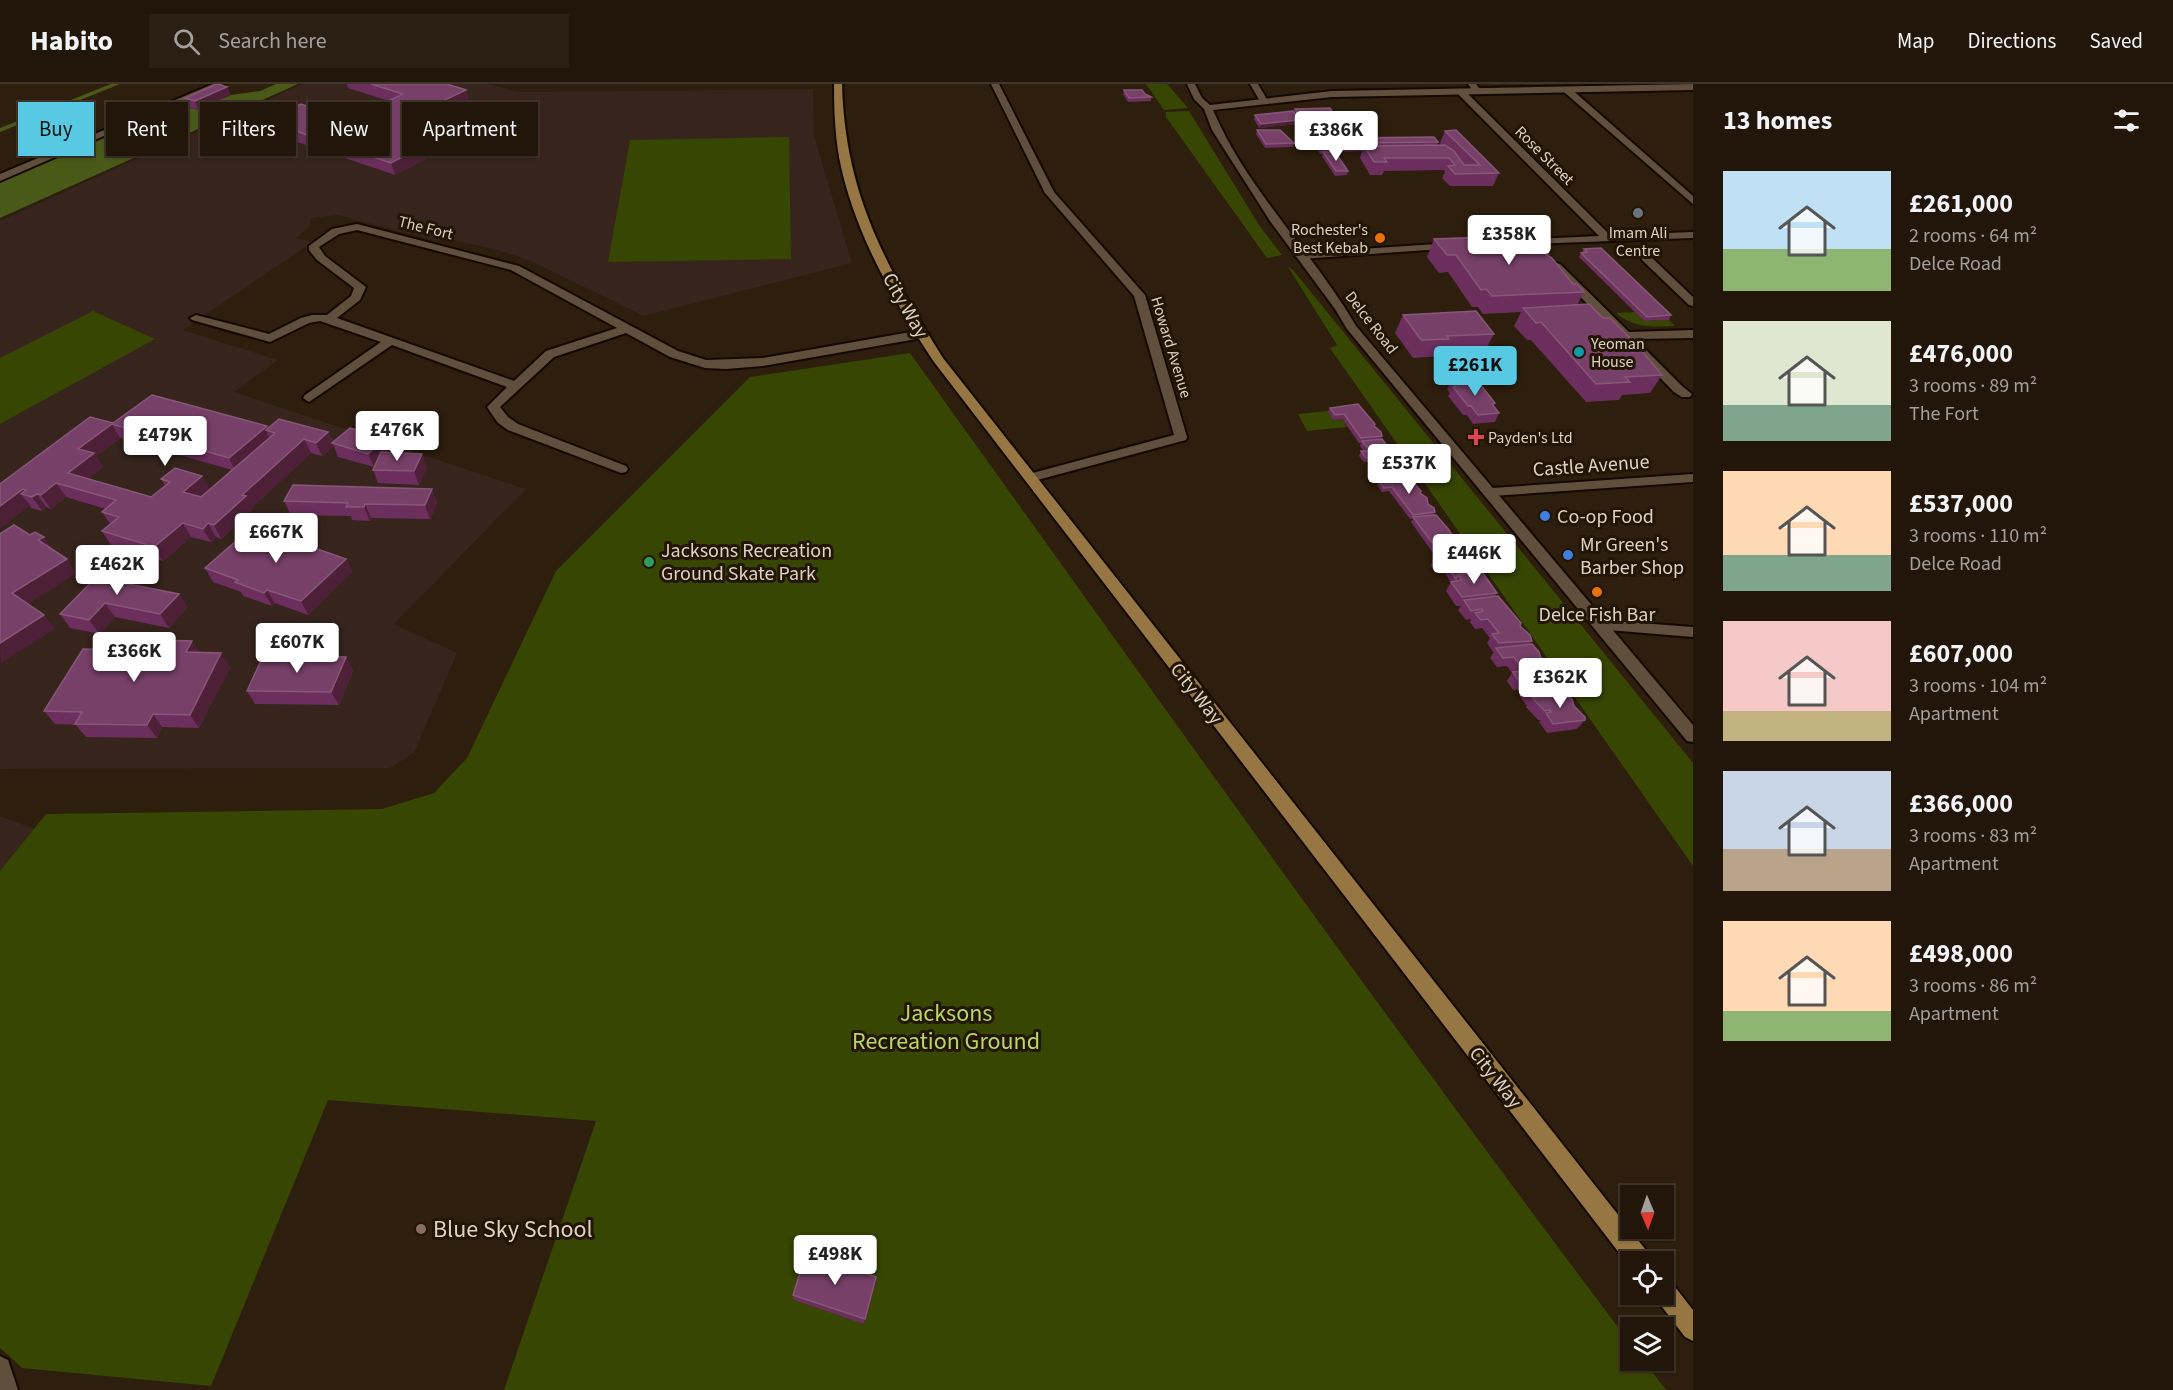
<!DOCTYPE html>
<meta charset="utf-8">
<style>
:root{--surface:#22160a;--page:#2a1f13;--text:#f1f3f6;--muted:#a29f9c;--line:#3f352b;--accent:#57c9e3}
body{margin:0;font-family:"Source Sans 3",sans-serif;background:var(--page);color:var(--text);height:100vh;display:flex;flex-direction:column;font-size:22px;white-space:nowrap}
*{box-sizing:border-box;margin:0}
p{font-size:20px;color:var(--muted)}
.icon{flex:none;width:33px;height:33px;fill:none;stroke:currentColor;stroke-width:2;stroke-linecap:round;stroke-linejoin:round}
.map{position:relative;flex:1;overflow:hidden}
.details{display:flex;flex-direction:column;background:var(--surface);width:480px}
.details>*{flex:none}
.top-card{position:absolute;left:18px;top:18px;width:570px;height:54px;display:flex;gap:12px}
.needle{width:39px;rotate:178deg}
.buttons{position:absolute;left:1620px;top:1101px;display:grid;gap:12px}
.buttons a{display:grid;place-items:center;width:54px;height:54px;border-radius:0px;background:var(--surface);box-shadow:0 2px 4px #0004,0 0 0 2px var(--line);font-size:30px}
.price{position:absolute;translate:-50% -51px;padding:0 14px;border-radius:6px;background:#fff;color:#222;font-size:20px;line-height:39px;filter:drop-shadow(0 2px 3px #0008)}
.price::after{content:'';position:absolute;left:50%;top:36px;width:18px;height:14px;margin-left:-9px;background:inherit;clip-path:polygon(0 0,100% 0,50% 100%)}
.price.active{background:var(--accent);color:#111}
ul{padding:0;list-style:none}
li{display:flex;align-items:center;gap:18px;height:150px;padding:0 30px}
li span{display:grid;place-items:center;flex:none;width:168px;height:120px;border-radius:0px;color:#555}
li>.icon{margin-inline-start:auto}
span .icon{width:72px;height:72px;fill:#fffc;stroke-width:1}
li b{font-size:26px}
h2{display:flex;justify-content:space-between;align-items:center;height:72px;padding:0 30px;font-size:26px}
.tag{padding:0 21px;border-radius:0px;background:var(--surface);box-shadow:0 2px 4px #0004,0 0 0 2px var(--line);font-size:21px;line-height:54px}
.tag.active{background:var(--accent);color:#111}
header{display:flex;align-items:center;gap:36px;box-sizing:border-box;height:84px;padding:0 30px;background:var(--surface);border-bottom:2px solid var(--line)}
header strong{font-size:28px}
nav{display:flex;gap:33px;margin-inline-start:auto;font-size:21px}
.search{width:420px;height:54px;background:var(--page);display:flex;align-items:center;gap:15px;box-sizing:border-box;padding:0 21px;border-radius:0px;color:var(--muted);font-size:22px}
main{display:flex;flex:1;min-height:0}
.map>svg:first-child{display:block}
</style>
<header>
<strong>Habito</strong>
<div class="search"><svg class="icon" aria-label="search" viewBox="0 0 24 24"><circle cx="10" cy="10" r="6"/><path d="M15 15l6 6"/></svg>Search here</div>
<nav><a>Map</a><a>Directions</a><a>Saved</a></nav>
</header>
<main>
<div class="map">
<svg width="1693" height="1306" viewBox="0 0 1693 1306">
<rect width="100%" height="100%" fill="#2d1e0d"/>
<g fill="#36241d">
<path d="M302,0H489L518,8L813,5L814,52L852,179L644,232L533,178L505,168L442,153L437,157L337,131L311,134L310,142L296,154L313,158L183,246L278,276L234,308L526,405L394,540L457,569L414,669L390,684L0,685V137Z"/>
<path d="M0,732L35,745L0,787Z"/>
</g>
<g fill="#374602">
<path d="M1146,0H1167L1188,24L1164,26Z"/>
<path d="M1189,27L1259,141L1282,171L1267,174L1166,33V28Z"/>
<path d="M789,53L791,175L608,178L630,56Z"/>
<path d="M1288,183L1293,186L1693,679V782L1330,264L1337,261Z"/>
<path d="M93,227L155,255L0,340V274Z"/>
<path d="M1635,228L1644,237L1669,236L1675,242C1653,243 1633,244 1616,229Z"/>
<path d="M910,269C1148,601 1384,933 1630,1259V1276L1644,1277L1666,1306H504L596,1037L328,1016L211,1302L22,1284L0,1264V787L46,730L382,725L434,709L467,674L556,487L750,293Z"/>
<path d="M1356,324L1333,336L1342,335L1347,343L1307,347L1298,330Z"/>
</g>
<g fill="#495918">
<path d="M111,0H120L0,48V44Z"/>
<path d="M276,0H298L0,134V98L178,21L198,26L231,11L260,7Z"/>
</g>
<g fill="none" stroke-linecap="round" stroke-linejoin="round">
<defs>
<g id="minor">
<path d="M213,0H224L0,97V90Z"/>
<path d="M991,0H999L1054,108L1145,211L1187,353L1186,356L1030,398L1023,394L1025,391L1174,351L1134,212L1045,109Z"/>
<path d="M1250,0H1258L1268,17L1267,19H1261Z"/>
<path d="M1468,0H1476L1482,8L1475,10Z"/>
<path d="M1564,4H1570L1693,112V120L1564,8Z"/>
<path d="M1459,7H1465L1610,151L1693,148V154L1507,161L1506,159L1511,156L1599,152L1459,11Z"/>
<path d="M357,140L519,182L678,267L706,276L763,274L922,246L928,250L922,254L763,282L726,285L705,284L670,273L626,249L554,273L500,323L508,333L518,340L626,382L628,385L626,388L621,389L508,346L498,339L487,323L507,303L392,261L309,318L303,314L305,311L381,258L320,237L309,239L270,258L192,236L190,234L196,231L269,250L301,234L312,231H327L351,212L354,204L317,176L309,166V162L332,145ZM357,146L511,186L617,244L546,267L514,297L337,234L360,216L366,203L325,172L319,163L339,150Z"/>
<path d="M1452,159L1457,162L1456,164L1300,175L1295,172L1300,169Z"/>
<path d="M1646,171L1650,172L1693,213V222L1689,221L1642,176V172Z"/>
<path d="M1556,179L1560,180L1629,248L1693,246V254L1635,255L1682,302L1692,310L1690,313H1682L1674,308L1552,184V180Z"/>
<path d="M1693,390V398L1492,412L1485,408L1492,404Z"/>
<path d="M1601,536L1693,543V553L1596,545L1593,541L1596,537Z"/>
<path d="M0,1272L8,1276L18,1306H0Z"/>
</g>
<path id="tertiary" d="M1187,0H1195L1202,14L1210,21L1332,7L1693,0V6L1332,13L1213,26C1247,106 1313,168 1356,242L1693,641V658L1687,657L1347,245L1335,225L1270,137L1212,46L1204,25L1194,15Z"/>
<g id="primary">
<path d="M834,0H842C845,111 886,182 943,274L1649,1170L1652,1178H1630V1183L934,278C893,216 853,146 839,73C835,49 834,25 834,0Z"/>
<path d="M1664,1195L1672,1199L1693,1226V1257L1685,1253L1656,1215L1654,1210H1664Z"/>
</g>
</defs>
<use href="#minor" stroke="#150800" stroke-width="4"/>
<use href="#tertiary" stroke="#150800" stroke-width="4"/>
<use href="#primary" stroke="#150800" stroke-width="4"/>
<use href="#minor" fill="#604f3c" fill-rule="evenodd"/>
<use href="#tertiary" fill="#604f3c" fill-rule="evenodd"/>
<use href="#primary" fill="#967743" fill-rule="evenodd"/>
</g>
<g fill="#6b2e5d" fill-rule="evenodd">
<path d="M347,0H447L466,6L469,18L454,25L479,33L482,45L395,91L271,49L266,37L349,36L389,17L348,4Z"/>
<path d="M1124,6L1145,10L1151,13V17L1128,18L1123,10Z"/>
<path d="M231,11L198,26L188,23L185,14Z"/>
<path d="M1295,25L1336,34L1335,38H1326L1325,42L1301,43L1298,38V40L1259,44L1254,35L1255,31L1294,28Z"/>
<path d="M1257,46L1294,59L1293,63L1265,64L1256,50Z"/>
<path d="M1445,47L1499,89L1493,102H1450L1442,94L1445,88L1444,86L1384,87L1382,91H1370L1360,74L1362,67L1344,68L1341,62L1343,54L1438,58L1437,61H1442L1440,59Z"/>
<path d="M1316,57L1334,65L1333,68L1348,87L1347,91L1335,92L1322,72L1323,70H1320L1315,61Z"/>
<path d="M1518,154L1548,170L1547,171L1573,200L1584,208L1577,221L1603,234L1638,262L1634,268L1662,291L1650,309L1622,311L1619,316L1586,318L1531,256H1527L1514,242L1521,228L1483,230L1478,223H1472L1448,188L1439,189L1427,173L1434,155Z"/>
<path d="M1584,165L1671,231L1669,236L1644,237L1579,173Z"/>
<path d="M1403,231L1494,250L1485,267L1443,269L1441,272L1413,274L1395,249Z"/>
<path d="M1451,296L1477,302L1495,319L1494,322L1499,329L1495,338L1473,340L1467,331H1463L1448,312L1450,309L1447,305Z"/>
<path d="M1330,324L1374,342L1382,352L1381,355L1407,388L1405,393L1420,409L1435,428L1434,431L1464,470L1463,473L1497,509L1495,512L1532,557L1529,561L1547,582L1554,593L1566,609L1564,612L1574,622L1585,636L1577,645L1547,649L1539,638L1541,636H1538L1526,623L1527,621H1526L1519,611L1524,605L1513,606L1507,597L1512,589L1507,582L1497,583L1490,574L1494,568H1493L1487,559L1490,554L1482,544L1475,545L1470,538L1471,535L1466,536L1458,526L1461,522H1456L1446,507L1451,498L1444,488L1436,489L1431,481L1433,476H1438L1411,438L1413,435H1410L1389,407L1382,408L1377,401L1379,397H1377L1370,388L1372,383H1374L1370,378H1364L1359,372L1361,367H1364L1360,362L1361,359H1359L1342,335L1333,336L1328,328Z"/>
<path d="M113,339L268,345L328,348L333,358L391,368L427,383L419,401L378,399L373,386L374,383L338,373L334,362L322,372L311,369L252,423L253,425L221,455L216,453L211,458L191,453L163,477L111,461L102,447L110,440L102,428L106,425L66,413L51,425L46,423L42,427L31,424L30,421L0,444V400ZM120,354L232,386L210,406L161,395L165,402L151,413L87,395L103,383L96,372Z"/>
<path d="M432,405L437,419L430,435L371,434L370,437L352,436L351,432L291,431L284,417Z"/>
<path d="M292,455H312L317,465L346,475L352,488L308,531L275,519L272,522L243,512L241,508L213,498L205,484Z"/>
<path d="M143,502L179,510L187,523L169,544L115,533L100,550L70,544L60,530Z"/>
<path d="M200,569L230,583L199,644L162,643L157,654L86,653L76,641L55,640L44,627Z"/>
<path d="M346,573L353,587L339,621L255,620L247,607Z"/>
<path d="M876,1198L864,1240L794,1216L793,1211Z"/>
</g>
<g fill="#4d2038">
<path d="M227,3L231,11L198,26L195,17Z"/>
<path d="M466,6L469,18L440,32L436,20Z"/>
<path d="M479,33L482,45L395,91L391,79Z"/>
<path d="M1299,36L1298,40L1259,44L1261,40Z"/>
<path d="M112,340L120,354L96,372L103,383L77,403L68,389L78,365Z"/>
<path d="M267,342L269,347L266,346L271,358L236,388L229,374Z"/>
<path d="M328,348L334,362L322,372L316,359Z"/>
<path d="M385,354L391,368L374,383L368,370Z"/>
<path d="M304,355L311,369L252,423L253,425L221,455L214,441L242,411Z"/>
<path d="M422,370L427,383L419,401L414,387Z"/>
<path d="M1407,388L1405,393L1377,397L1379,393Z"/>
<path d="M202,392L210,406L191,422L183,408Z"/>
<path d="M56,399L66,413L51,425L41,411Z"/>
<path d="M23,405L27,412L21,410L30,421L0,444V422Z"/>
<path d="M432,405L437,419L430,435L425,421Z"/>
<path d="M37,410L46,423L42,427L32,413Z"/>
<path d="M365,420L371,434L370,437L364,423Z"/>
<path d="M183,439L191,453L163,477L154,463Z"/>
<path d="M208,439L216,453L211,458L203,445Z"/>
<path d="M44,453L54,467L38,456Z"/>
<path d="M312,455L319,469L306,461Z"/>
<path d="M67,475L77,489L23,523L12,509Z"/>
<path d="M346,475L352,488L308,531L301,517Z"/>
<path d="M134,488L143,502L133,513L123,499Z"/>
<path d="M267,506L275,519L272,522L264,509Z"/>
<path d="M179,510L187,523L169,544L160,530Z"/>
<path d="M105,519L115,533L100,550L89,536Z"/>
<path d="M44,531L55,545L1,579L0,559Z"/>
<path d="M192,557L201,570L186,568Z"/>
<path d="M221,569L230,583L199,644L190,631Z"/>
<path d="M346,573L353,587L339,621L331,608Z"/>
<path d="M153,630L162,643L157,654L147,641Z"/>
<path d="M876,1193V1198L864,1240L865,1235Z"/>
</g>
<g fill="#774068" stroke="#875777" stroke-width="1.5">
<path d="M217,0L227,3L195,17L185,14Z"/>
<path d="M371,0H447L466,6L436,20L479,33L391,79L266,37L301,20L349,36L403,10Z"/>
<path d="M1124,6H1142L1145,10L1151,13L1129,14Z"/>
<path d="M1330,24L1336,34L1325,33L1326,37L1302,38L1295,25Z"/>
<path d="M1293,27L1299,36L1261,40L1255,31Z"/>
<path d="M1257,46H1280L1294,59L1266,60Z"/>
<path d="M1456,46L1499,89L1455,90L1448,82L1455,81L1449,74H1384L1387,78H1374L1364,62L1445,61L1454,67L1464,81H1480L1445,47Z"/>
<path d="M1434,53L1438,58L1347,59L1343,54Z"/>
<path d="M1316,57H1328L1334,65H1322Z"/>
<path d="M1323,68H1335L1348,87H1336Z"/>
<path d="M1516,152L1518,154H1529L1540,166H1544L1548,170H1545L1552,174L1573,200H1577L1584,208L1492,212L1486,205L1481,206L1456,171H1447L1434,155Z"/>
<path d="M1601,164L1671,231L1647,233L1581,169L1587,168L1584,165Z"/>
<path d="M1589,220L1603,234H1610L1638,262L1626,263L1631,268L1642,267L1662,291L1625,293L1630,298L1596,300L1541,238L1536,239L1523,224Z"/>
<path d="M1476,227L1494,250L1447,252L1449,255L1421,256L1403,231Z"/>
<path d="M1472,295L1477,302L1481,301L1495,319L1492,320L1499,329L1478,331L1471,322H1468L1453,303H1456L1451,296Z"/>
<path d="M152,311L267,342L229,374L112,340L78,365L94,369L68,389L151,413L170,398L161,395L175,384L202,392L183,408L201,413L275,349L266,346L279,335L328,348L316,359L304,355L242,411L246,412L214,441L208,439L203,445L183,439L154,463L102,447L119,433L102,428L116,416L56,399L41,411L37,410L32,413L21,410L26,406L23,405L0,422V400L90,333L113,339Z"/>
<path d="M1358,320L1375,340L1374,342L1381,348L1382,352L1361,354L1344,330L1335,331L1330,324Z"/>
<path d="M350,344L385,354L368,370L332,359Z"/>
<path d="M1382,355L1407,388L1379,393L1372,383L1379,382L1372,373L1366,374L1361,367H1370L1362,357Z"/>
<path d="M381,368L422,370L414,387L373,386Z"/>
<path d="M1408,392L1421,407L1420,409L1427,414L1428,420L1434,424L1435,428L1413,431L1392,403L1384,404L1379,397Z"/>
<path d="M293,401L432,405L425,421L365,420L364,423H346L348,419L284,417Z"/>
<path d="M1436,431L1449,446L1464,470L1442,472L1413,433Z"/>
<path d="M14,441L30,451L35,448L44,453L38,456L67,475L12,509L44,531L0,559V450Z"/>
<path d="M253,442L292,455L298,450L312,455L306,461L346,475L301,517L267,506L264,509L235,498L238,496L205,484Z"/>
<path d="M1465,473L1478,488L1458,491L1456,495L1446,483L1439,484L1433,476Z"/>
<path d="M106,483L134,488L123,499L179,510L160,530L105,519L89,536L60,530Z"/>
<path d="M1482,488L1497,509L1462,513L1451,498L1462,496L1458,491Z"/>
<path d="M1498,512L1521,539L1520,542L1530,551L1532,557L1499,559L1492,550L1499,549L1488,535L1481,536L1475,529L1483,527L1482,525L1471,527L1464,516Z"/>
<path d="M124,555L192,557L186,568L221,569L190,631L153,630L147,641L75,640L82,628L44,627L83,565L118,566Z"/>
<path d="M1532,560L1539,568L1541,574L1546,576L1547,582L1555,590L1554,593L1562,599L1566,609L1532,612L1525,602L1535,601L1530,595L1519,597L1513,588L1524,587L1514,573L1503,574L1496,564Z"/>
<path d="M263,572L346,573L331,608L247,607Z"/>
<path d="M1567,612L1572,615L1574,622L1585,633V636L1553,640L1546,629L1551,628L1550,626L1545,627L1532,614Z"/>
<path d="M806,1169L876,1193L865,1235L793,1211Z"/>
</g>
<circle fill="#6b7280" stroke="#231504" stroke-width="2" cx="1638" cy="129" r="6"/>
<g fill="#e8710a" stroke="#231504" stroke-width="2">
<circle cx="1380" cy="154" r="6"/>
<circle cx="1597" cy="508" r="6"/>
</g>
<circle fill="#0f9aa8" stroke="#231504" stroke-width="2" cx="1579" cy="268" r="6"/>
<path fill="#e0444e" stroke="#231504" stroke-width="2" d="M1473 344h6v6h6v6h-6v6h-6v-6h-6v-6h6z"/>
<g fill="#3f7fe0" stroke="#231504" stroke-width="2">
<circle cx="1545" cy="432" r="6"/>
<circle cx="1568" cy="471" r="6"/>
</g>
<circle fill="#2e9e5b" stroke="#231504" stroke-width="2" cx="649" cy="478" r="6"/>
<circle fill="#8d6e63" stroke="#231504" stroke-width="2" cx="421" cy="1145" r="6"/>
<g text-anchor="middle" stroke-width="6" stroke-linejoin="round" paint-order="stroke">
<g font-size="16" fill="#dcd2c7" stroke="#231504">
<text transform="translate(1545 71) rotate(45)" y="6">Rose Street</text>
<text transform="translate(426 143) rotate(14)" y="6">The Fort</text>
<text transform="translate(1372 238) rotate(52)" y="6">Delce Road</text>
<text transform="translate(1172 263) rotate(73)" y="6">Howard Avenue</text>
</g>
<g font-size="16" fill="#dcd2c7" stroke="#231504" text-anchor="start">
<text x="1368" y="151" text-anchor="end">Rochester's<tspan x="1368" dy="18">Best Kebab</tspan></text>
<text x="1638" y="154" text-anchor="middle">Imam Ali<tspan x="1638" dy="18">Centre</tspan></text>
<text x="1591" y="265">Yeoman<tspan x="1591" dy="18">House</tspan></text>
<text x="1488" y="359">Payden's Ltd</text>
</g>
<g font-size="20" fill="#dcd2c7" stroke="#231504">
<text transform="translate(906 221) rotate(60)" y="7">City Way</text>
<text transform="translate(1591 381) rotate(-4)" y="7">Castle Avenue</text>
<text transform="translate(1197 609) rotate(52)" y="7">City Way</text>
<text transform="translate(1496 993) rotate(52)" y="7">City Way</text>
</g>
<g font-size="20" fill="#dcd2c7" stroke="#231504" text-anchor="start">
<text x="1557" y="439">Co-op Food</text>
<text x="1580" y="467">Mr Green's<tspan x="1580" dy="23">Barber Shop</tspan></text>
<text x="661" y="473">Jacksons Recreation<tspan x="661" dy="23">Ground Skate Park</tspan></text>
<text x="1597" y="537" text-anchor="middle">Delce Fish Bar</text>
</g>
<g font-size="24" fill="#b8d767" stroke="#231504">
<text x="946" y="937">Jacksons<tspan x="946" dy="28">Recreation Ground</tspan></text>
</g>
<g font-size="24" fill="#dcd2c7" stroke="#231504" text-anchor="start">
<text x="433" y="1153">Blue Sky School</text>
</g>
</g>
</svg>
<div class="buttons">
<a><svg class="needle" viewBox="-14 -14 28 28"><path d="M0-13l5 13h-10z" fill="#e53935"/><path d="M0 13l5-13h-10z" fill="#a29f9c"/></svg></a>
<a><svg class="icon" aria-label="locate" viewBox="0 0 24 24"><circle cx="12" cy="12" r="6"/><path d="M12 2v4M12 18v4M2 12h4M18 12h4"/></svg></a>
<a><svg class="icon" aria-label="layers" viewBox="0 0 24 24"><path d="M12 4l9 5-9 5-9-5zM3 14l9 5 9-5"/></svg></a>
</div>
<b class="price" style="left:1336px;top:78px">£386K</b>
<b class="price" style="left:1509px;top:182px">£358K</b>
<b class="price active" style="left:1475px;top:313px">£261K</b>
<b class="price" style="left:397px;top:378px">£476K</b>
<b class="price" style="left:165px;top:383px">£479K</b>
<b class="price" style="left:1409px;top:411px">£537K</b>
<b class="price" style="left:276px;top:480px">£667K</b>
<b class="price" style="left:1474px;top:501px">£446K</b>
<b class="price" style="left:117px;top:512px">£462K</b>
<b class="price" style="left:297px;top:590px">£607K</b>
<b class="price" style="left:134px;top:599px">£366K</b>
<b class="price" style="left:1560px;top:625px">£362K</b>
<b class="price" style="left:835px;top:1202px">£498K</b>
<div class="top-card">
<a class="tag active">Buy</a>
<a class="tag">Rent</a>
<a class="tag">Filters</a>
<a class="tag">New</a>
<a class="tag">Apartment</a>
</div>
</div>
<section class="details">
<h2>13 homes<svg class="icon" aria-label="filters" viewBox="0 0 24 24"><path d="M4 7h16M4 17h16"/><circle cx="9" cy="7" r="2"/><circle cx="15" cy="17" r="2"/></svg></h2>
<ul>
<li><span style="background:linear-gradient(#bfe0f5 65%,#8fb573 0)"><svg class="icon" aria-label="home" viewBox="0 0 24 24"><path d="M3 11l9-7 9 7M6 9v11h12V9"/></svg></span><div><b>£261,000</b><p>2 rooms · 64 m²</p><p>Delce Road</p></div></li>
<li><span style="background:linear-gradient(#dfe7d0 70%,#7fa58c 0)"><svg class="icon" aria-label="home" viewBox="0 0 24 24"><path d="M3 11l9-7 9 7M6 9v11h12V9"/></svg></span><div><b>£476,000</b><p>3 rooms · 89 m²</p><p>The Fort</p></div></li>
<li><span style="background:linear-gradient(#ffd9b3 70%,#7fa58c 0)"><svg class="icon" aria-label="home" viewBox="0 0 24 24"><path d="M3 11l9-7 9 7M6 9v11h12V9"/></svg></span><div><b>£537,000</b><p>3 rooms · 110 m²</p><p>Delce Road</p></div></li>
<li><span style="background:linear-gradient(#f6c9c9 75%,#c2b280 0)"><svg class="icon" aria-label="home" viewBox="0 0 24 24"><path d="M3 11l9-7 9 7M6 9v11h12V9"/></svg></span><div><b>£607,000</b><p>3 rooms · 104 m²</p><p>Apartment</p></div></li>
<li><span style="background:linear-gradient(#c9d6e8 65%,#b9a48a 0)"><svg class="icon" aria-label="home" viewBox="0 0 24 24"><path d="M3 11l9-7 9 7M6 9v11h12V9"/></svg></span><div><b>£366,000</b><p>3 rooms · 83 m²</p><p>Apartment</p></div></li>
<li><span style="background:linear-gradient(#ffd9b3 75%,#8fb573 0)"><svg class="icon" aria-label="home" viewBox="0 0 24 24"><path d="M3 11l9-7 9 7M6 9v11h12V9"/></svg></span><div><b>£498,000</b><p>3 rooms · 86 m²</p><p>Apartment</p></div></li>
</ul>
</section>
</main>
